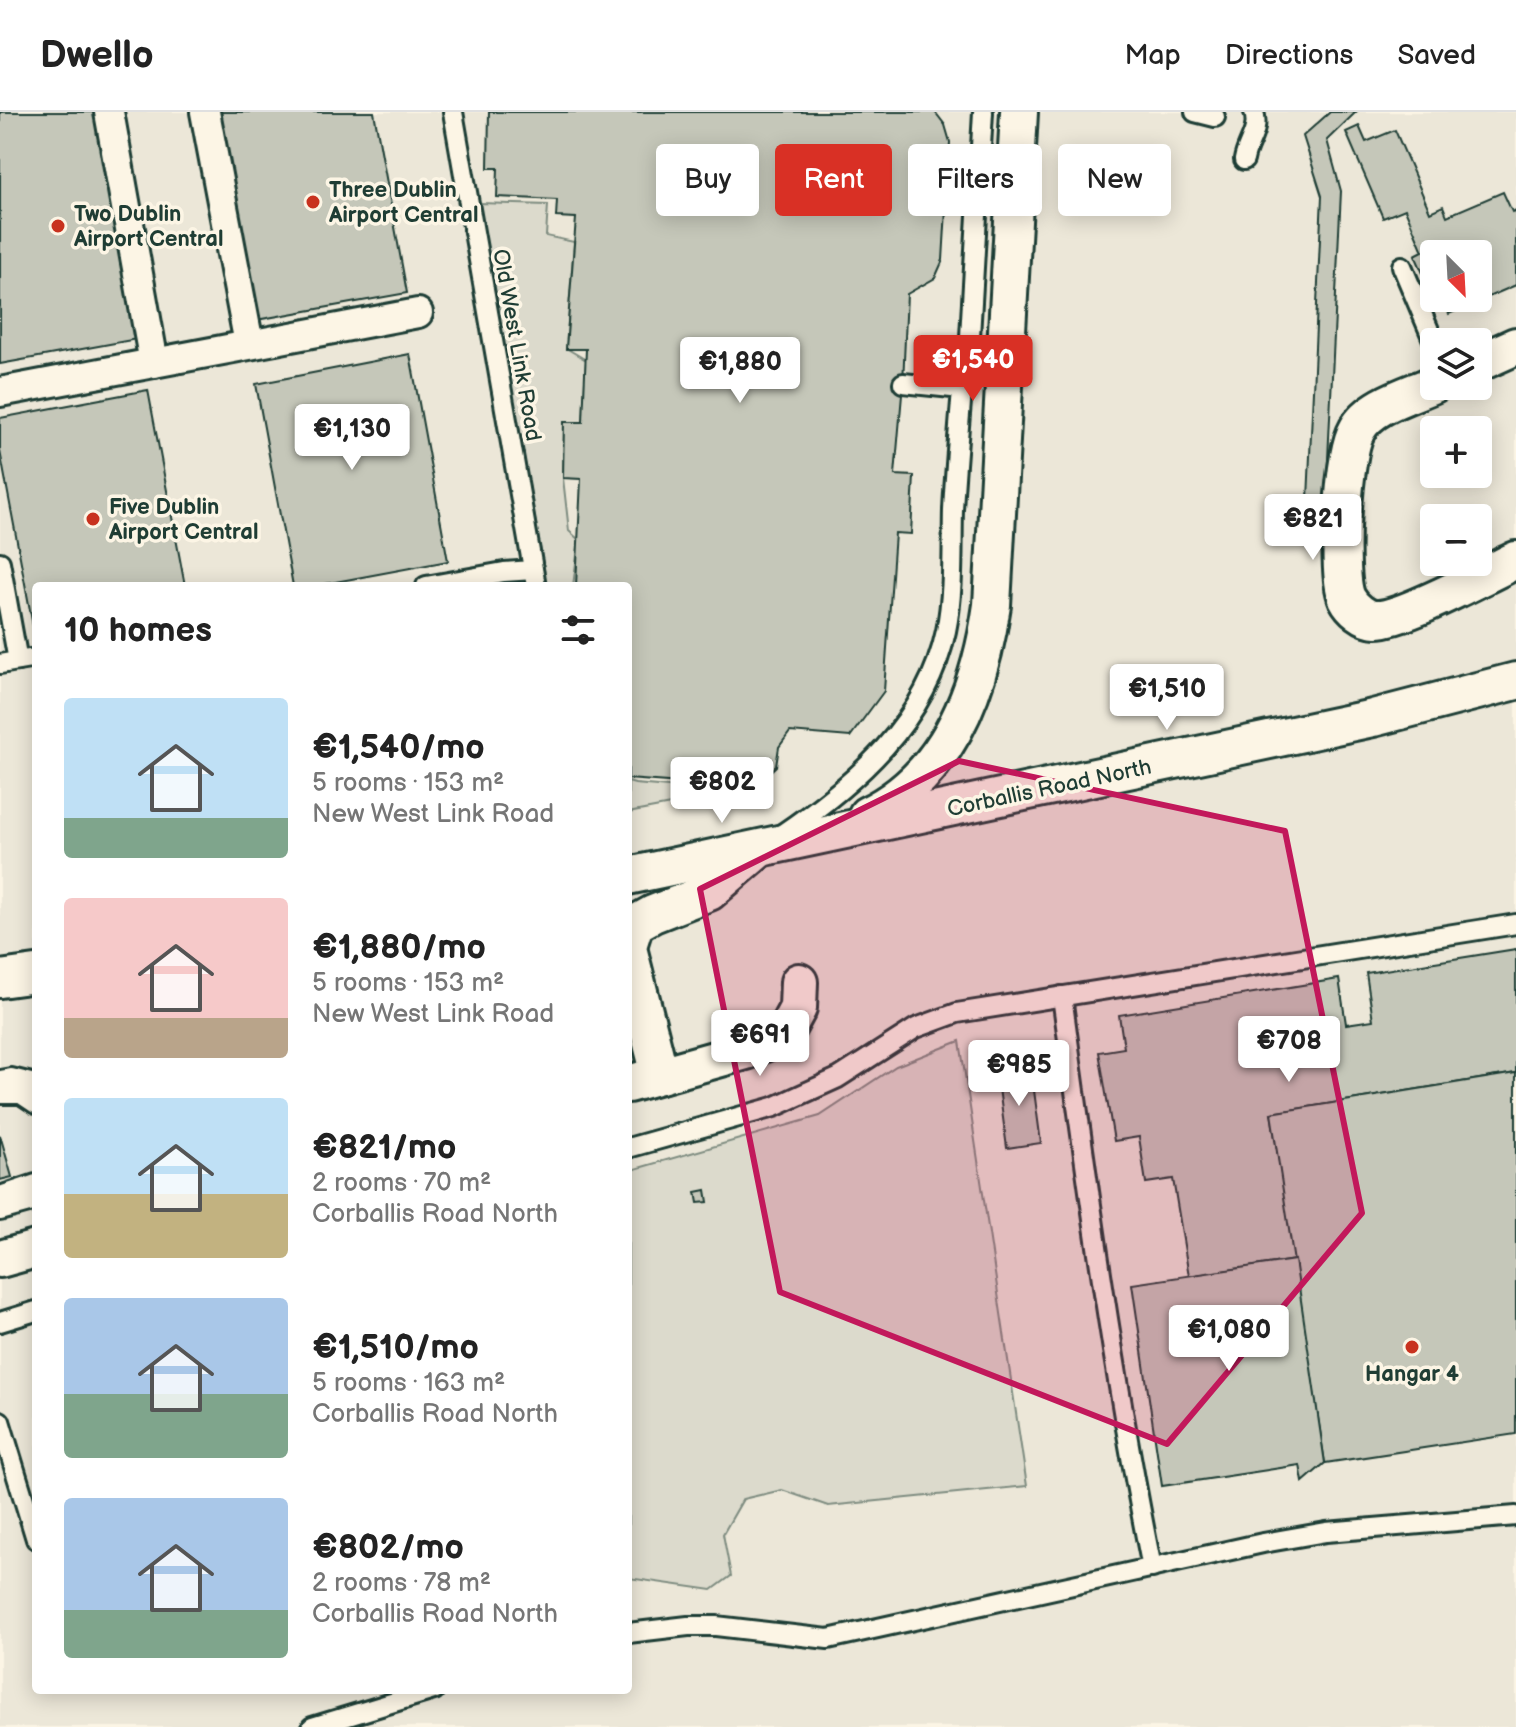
<!DOCTYPE html>
<meta charset="utf-8">
<style>
:root{--surface:#fff;--page:#f6f6f6;--text:#222;--muted:#767676;--line:#e0e0e0;--accent:#d93025}
body{margin:0;font-family:"Balsamiq Sans",sans-serif;background:var(--page);color:var(--text);height:100vh;display:flex;flex-direction:column;font-size:30px;white-space:nowrap}
*{box-sizing:border-box;margin:0}
p{font-size:26px;color:var(--muted)}
.icon{flex:none;width:44px;height:44px;fill:none;stroke:currentColor;stroke-width:2;stroke-linecap:round;stroke-linejoin:round}
.map{position:relative;flex:1;overflow:hidden}
.drawer{position:absolute;left:32px;top:470px;width:600px;height:1112px;display:flex;flex-direction:column;background:var(--surface);border-radius:8px;box-shadow:0 4px 20px #0003}
.drawer>*{flex:none}
.top-card{position:absolute;left:656px;top:32px;width:740px;height:72px;display:flex;gap:16px}
.needle{width:52px;rotate:156deg}
.buttons{position:absolute;left:1420px;top:128px;display:grid;gap:16px}
.buttons a{display:grid;place-items:center;width:72px;height:72px;border-radius:8px;background:var(--surface);box-shadow:0 4px 20px #0003;font-size:40px}
.price{position:absolute;translate:-50% -68px;padding:0 18px;border-radius:8px;background:#fff;color:#222;font-size:26px;line-height:52px;filter:drop-shadow(0 2px 4px #0008)}
.price::after{content:'';position:absolute;left:50%;top:48px;width:24px;height:18px;margin-left:-12px;background:inherit;clip-path:polygon(0 0,100% 0,50% 100%)}
.price.on{background:var(--accent);color:#fff}
ul{padding:0;list-style:none}
li{display:flex;align-items:center;gap:24px;height:200px;padding:0 32px}
li span{display:grid;place-items:center;flex:none;width:224px;height:160px;border-radius:8px;color:#555}
li>.icon{margin-inline-start:auto}
span .icon{width:96px;height:96px;fill:#fffc;stroke-width:1}
li b{font-size:34px}
h2{display:flex;justify-content:space-between;align-items:center;height:96px;padding:0 32px;font-size:34px}
.pill{padding:0 28px;border-radius:8px;background:var(--surface);box-shadow:0 4px 20px #0003;font-size:28px;line-height:72px}
.pill.on{background:var(--accent);color:#fff}
header{display:flex;align-items:center;gap:48px;box-sizing:border-box;height:112px;padding:0 40px;background:var(--surface);border-bottom:2px solid var(--line)}
header strong{font-size:38px}
nav{display:flex;gap:44px;margin-inline-start:auto;font-size:28px}
.map>svg:first-child{display:block}
</style>
<header>
<strong>Dwello</strong>
<nav><a>Map</a><a>Directions</a><a>Saved</a></nav>
</header>
<div class="map">
<svg width="1516" height="1615" viewBox="0 0 1516 1615">
<rect width="100%" height="100%" fill="#fcf5e5"/>
<filter id="ink" filterUnits="userSpaceOnUse"><feTurbulence type="fractalNoise" baseFrequency=".0125" numOctaves="2"/><feDisplacementMap in="SourceGraphic" scale="16" xChannelSelector="R" yChannelSelector="G"/><feConvolveMatrix kernelMatrix="1 2 1 2 8 2 1 2 1" color-interpolation-filters="sRGB"/></filter>
<g filter="url(#ink)">
<path fill="#ece7d8" fill-rule="evenodd" d="M0,0H1516V1615H0ZM1434,142H1478V186H1434ZM1434,230H1478V274H1434ZM1434,318H1478V362H1434ZM1434,406H1478V450H1434ZM36,474H628V1578H36Z"/>
<g fill="#dcdacc" stroke="#7e8c80" stroke-width="2">
<path d="M479,91L548,93L546,124L574,130L566,236L586,248L583,310L564,311L563,366L569,419L579,428L573,474H547Z"/>
<path d="M628,670L635,672L734,681L628,701Z"/>
<path d="M960,929L1027,1374L828,1394L782,1378L743,1387L723,1422L731,1464L712,1478L628,1466V1059L820,1004L896,954Z"/>
</g>
<g fill="#c5c7b9" stroke="#1f3d34" stroke-width="2">
<path d="M0,0H96L137,227L0,252Z"/>
<path d="M218,0H374L407,181L256,208Z"/>
<path d="M489,0H935L945,13L950,30L943,148L935,166L907,182L903,271L895,363L914,364L911,422L895,421L884,579L850,625L790,620L779,635L776,654L760,669L747,676L628,667V474H576L581,367L563,366L564,310H583L586,237H566L576,106L556,105L557,88L497,85L498,56H488Z"/>
<path d="M1330,0H1356L1327,28L1341,79L1326,388L1308,387L1322,84L1303,24Z"/>
<path d="M1359,14L1366,30L1395,18L1430,100L1443,94L1447,104L1503,80L1512,100L1516,98V173L1449,202L1443,186H1478V142H1434L1433,184L1415,143L1423,139L1405,97L1383,106L1346,20Z"/>
<path d="M410,242L448,449L314,474H293L256,272Z"/>
<path d="M148,278L185,474H36V513L33,514L0,339V306Z"/>
<path d="M1516,837V961L1271,1001L1295,1148L1189,1164L1173,1067L1146,1071L1139,1025L1114,1029L1099,940L1124,936L1119,903L1339,867L1346,912L1373,908L1366,861Z"/>
<path d="M1031,956L1041,1031L1007,1036L997,961Z"/>
<path d="M1516,961V1322L1325,1351L1271,1001Z"/>
<path d="M0,1023L12,1065L0,1068Z"/>
<path d="M706,1078L708,1090L698,1091L696,1080Z"/>
<path d="M1295,1148L1325,1351L1303,1370L1300,1353L1162,1374L1132,1172Z"/>
</g>
<g fill="none" stroke-linecap="round" stroke-linejoin="round">
<defs>
<g id="service">
<path d="M453,0L536,474"/>
<path d="M1195,0L1215,5"/>
<path d="M1244,48C1247,30 1260,19 1254,0"/>
<path d="M1402,154L1434,230"/>
<path d="M962,277L968,259L983,0"/>
<path d="M0,450L18,549"/>
<path d="M426,474L504,460L533,458"/>
<path d="M0,552L36,546"/>
<path d="M782,722C855,672 927,610 946,519C954,480 952,438 953,398C955,358 959,317 962,277L903,271"/>
<path d="M1062,884C1088,1076 1114,1267 1152,1456"/>
<path d="M0,968L11,966L36,972"/>
<path d="M0,982H21L36,992"/>
<path d="M628,1036L774,995L838,966L916,916L957,901L1516,812"/>
<path d="M0,1084L36,1072"/>
<path d="M0,1099L36,1089"/>
<path d="M0,1210L36,1199"/>
<path d="M0,1309L36,1427"/>
<path d="M628,1521L688,1514H716L828,1527L1263,1431L1326,1420L1516,1404"/>
<path d="M312,1615L434,1578"/>
</g>
<g id="pedestrian">
<path d="M109,0L154,251"/>
<path d="M205,0L249,232"/>
<path d="M0,280L418,201"/>
</g>
<g id="minor">
<path d="M1478,251L1516,234"/>
<path d="M1434,272C1410,283 1370,293 1357,318C1343,342 1336,462 1347,486C1352,496 1365,507 1376,507C1402,508 1488,461 1516,448"/>
<path d="M867,703C948,664 980,578 992,493L1019,0"/>
<path d="M628,764L1373,606L1516,569"/>
<path d="M628,834L635,812L653,802L709,780L758,738"/>
<path d="M628,836L660,963"/>
<path d="M0,867L36,862"/>
<path d="M628,972L746,939L784,922L798,896L799,870"/>
<path d="M0,1147L36,1137"/>
</g>
</defs>
<use href="#service" stroke="#1f3d34" stroke-width="24"/>
<use href="#pedestrian" stroke="#1f3d34" stroke-width="34"/>
<use href="#minor" stroke="#1f3d34" stroke-width="42"/>
<use href="#service" stroke="#fcf5e5" stroke-width="18"/>
<use href="#pedestrian" stroke="#fcf5e5" stroke-width="28"/>
<use href="#minor" stroke="#fcf5e5" stroke-width="36"/>
</g>
</g>
<path fill="#c2185b" fill-opacity="0.2" stroke="#c2185b" stroke-width="6" stroke-linejoin="round" d="M959,649L1285,719L1362,1101L1167,1332L780,1180L700,777Z"/>
<g fill="#c8321e" stroke="#fcf5e5" stroke-width="3">
<circle cx="313" cy="90" r="8"/>
<circle cx="58" cy="114" r="8"/>
<circle cx="93" cy="407" r="8"/>
<circle cx="1412" cy="1235" r="8"/>
</g>
<g text-anchor="middle" stroke-width="7" stroke-linejoin="round" paint-order="stroke">
<g font-size="22" font-weight="bold" fill="#1f3d34" stroke="#fcf5e5" text-anchor="start">
<text x="329" y="85">Three Dublin<tspan x="329" dy="25">Airport Central</tspan></text>
<text x="74" y="109">Two Dublin<tspan x="74" dy="25">Airport Central</tspan></text>
<text x="109" y="402">Five Dublin<tspan x="109" dy="25">Airport Central</tspan></text>
<text x="1412" y="1269" text-anchor="middle">Hangar 4</text>
</g>
<g font-size="22" fill="#1f3d34" stroke="#fcf5e5">
<text transform="translate(518 233) rotate(80)" y="8">Old West Link Road</text>
<text transform="translate(1049 675) rotate(-12)" y="8">Corballis Road North</text>
</g>
</g>
</svg>
<div class="buttons">
<a><svg class="needle" viewBox="-14 -14 28 28"><path d="M0-13l5 13h-10z" fill="#e53935"/><path d="M0 13l5-13h-10z" fill="#767676"/></svg></a>
<a><svg class="icon" aria-label="layers" viewBox="0 0 24 24"><path d="M12 4l9 5-9 5-9-5zM3 14l9 5 9-5"/></svg></a>
<a>+</a>
<a>−</a>
</div>
<b class="price on" style="left:973px;top:291px">€1,540</b>
<b class="price" style="left:740px;top:293px">€1,880</b>
<b class="price" style="left:352px;top:360px">€1,130</b>
<b class="price" style="left:1313px;top:450px">€821</b>
<b class="price" style="left:1167px;top:620px">€1,510</b>
<b class="price" style="left:722px;top:713px">€802</b>
<b class="price" style="left:760px;top:966px">€691</b>
<b class="price" style="left:1289px;top:972px">€708</b>
<b class="price" style="left:1019px;top:996px">€985</b>
<b class="price" style="left:1229px;top:1261px">€1,080</b>
<div class="top-card">
<a class="pill">Buy</a>
<a class="pill on">Rent</a>
<a class="pill">Filters</a>
<a class="pill">New</a>
</div>
<section class="drawer">
<h2>10 homes<svg class="icon" aria-label="filters" viewBox="0 0 24 24"><path d="M4 7h16M4 17h16"/><circle cx="9" cy="7" r="2"/><circle cx="15" cy="17" r="2"/></svg></h2>
<ul>
<li><span style="background:linear-gradient(#bfe0f5 75%,#7fa58c 0)"><svg class="icon" aria-label="home" viewBox="0 0 24 24"><path d="M3 11l9-7 9 7M6 9v11h12V9"/></svg></span><div><b>€1,540/mo</b><p>5 rooms · 153 m²</p><p>New West Link Road</p></div></li>
<li><span style="background:linear-gradient(#f6c9c9 75%,#b9a48a 0)"><svg class="icon" aria-label="home" viewBox="0 0 24 24"><path d="M3 11l9-7 9 7M6 9v11h12V9"/></svg></span><div><b>€1,880/mo</b><p>5 rooms · 153 m²</p><p>New West Link Road</p></div></li>
<li><span style="background:linear-gradient(#bfe0f5 60%,#c2b280 0)"><svg class="icon" aria-label="home" viewBox="0 0 24 24"><path d="M3 11l9-7 9 7M6 9v11h12V9"/></svg></span><div><b>€821/mo</b><p>2 rooms · 70 m²</p><p>Corballis Road North</p></div></li>
<li><span style="background:linear-gradient(#a9c7e8 60%,#7fa58c 0)"><svg class="icon" aria-label="home" viewBox="0 0 24 24"><path d="M3 11l9-7 9 7M6 9v11h12V9"/></svg></span><div><b>€1,510/mo</b><p>5 rooms · 163 m²</p><p>Corballis Road North</p></div></li>
<li><span style="background:linear-gradient(#a9c7e8 70%,#7fa58c 0)"><svg class="icon" aria-label="home" viewBox="0 0 24 24"><path d="M3 11l9-7 9 7M6 9v11h12V9"/></svg></span><div><b>€802/mo</b><p>2 rooms · 78 m²</p><p>Corballis Road North</p></div></li>
</ul>
</section>
</div>
